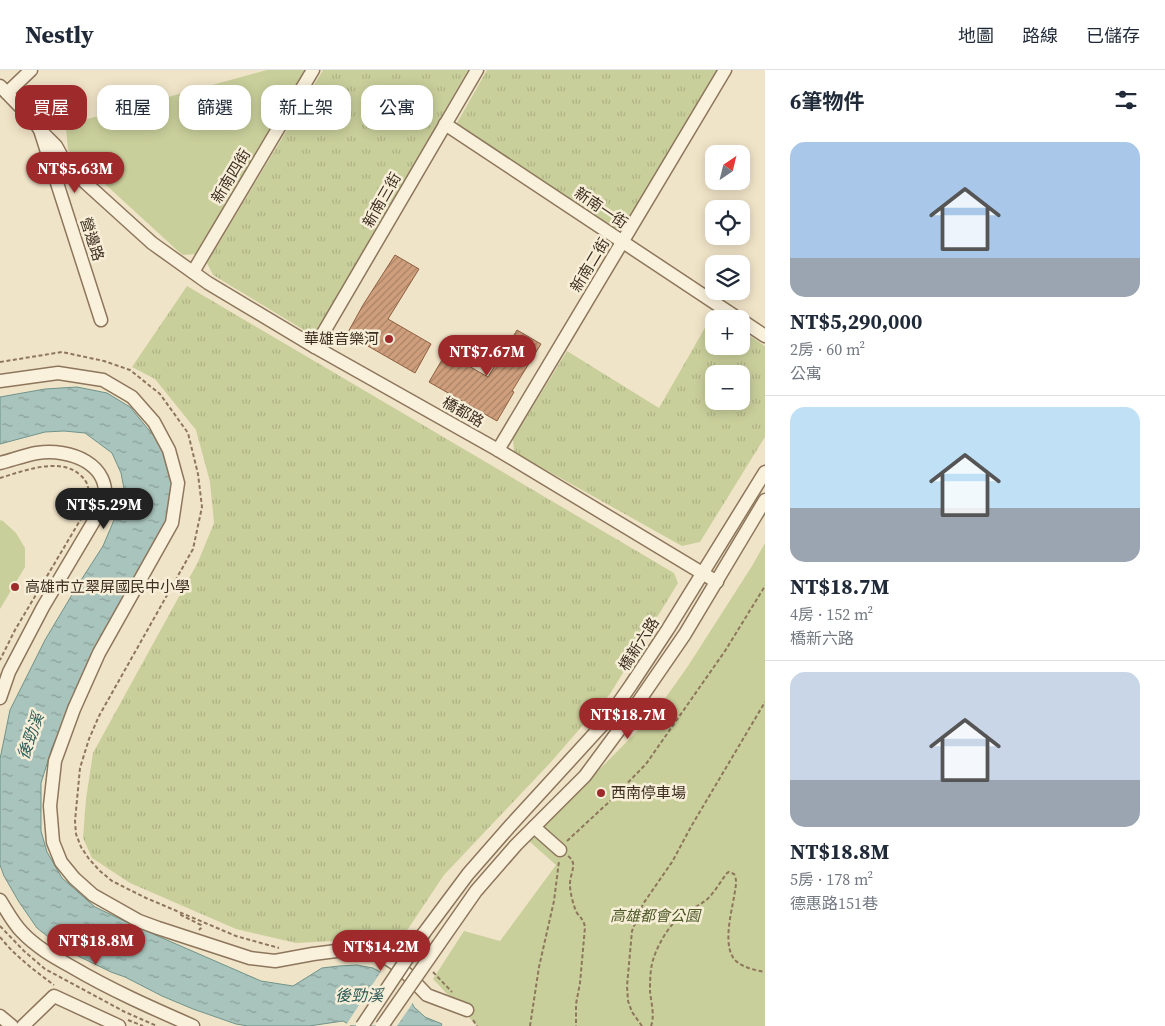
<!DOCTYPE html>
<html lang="zh-TW">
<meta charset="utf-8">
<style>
:root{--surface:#fff;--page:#f2f2f3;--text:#1f2937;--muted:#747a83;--line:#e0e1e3;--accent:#9e2a2b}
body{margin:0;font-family:"Source Serif 4","Noto Sans TC",serif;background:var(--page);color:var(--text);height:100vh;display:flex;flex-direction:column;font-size:19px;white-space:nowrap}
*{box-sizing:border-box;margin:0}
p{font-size:16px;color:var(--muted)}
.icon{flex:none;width:28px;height:28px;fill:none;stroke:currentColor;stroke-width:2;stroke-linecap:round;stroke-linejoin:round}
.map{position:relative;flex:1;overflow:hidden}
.side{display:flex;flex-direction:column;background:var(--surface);width:400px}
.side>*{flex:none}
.hud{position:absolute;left:15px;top:15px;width:475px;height:45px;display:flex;gap:10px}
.needle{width:32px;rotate:35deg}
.controls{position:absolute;left:705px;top:75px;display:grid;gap:10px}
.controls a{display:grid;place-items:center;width:45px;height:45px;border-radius:10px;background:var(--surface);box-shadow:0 2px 12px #0003;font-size:25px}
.price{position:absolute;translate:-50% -42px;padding:0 11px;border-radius:18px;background:var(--accent);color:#fff;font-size:16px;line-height:32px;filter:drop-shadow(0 1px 2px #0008)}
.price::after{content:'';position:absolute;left:50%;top:30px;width:15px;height:11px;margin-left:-8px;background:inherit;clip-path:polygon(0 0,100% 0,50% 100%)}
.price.current{background:#222;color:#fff}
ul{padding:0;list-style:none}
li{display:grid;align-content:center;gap:10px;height:265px;padding:0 25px}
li+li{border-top:1px solid var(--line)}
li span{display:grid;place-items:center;height:155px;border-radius:15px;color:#555}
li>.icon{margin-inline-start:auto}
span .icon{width:90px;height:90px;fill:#fffc;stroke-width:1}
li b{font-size:21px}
h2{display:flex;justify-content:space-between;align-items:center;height:60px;padding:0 25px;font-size:21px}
.chip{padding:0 18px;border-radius:15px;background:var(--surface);box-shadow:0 2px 12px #0003;font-size:18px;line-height:45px}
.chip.current{background:var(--accent);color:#fff}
header{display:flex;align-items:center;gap:30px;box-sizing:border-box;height:70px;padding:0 25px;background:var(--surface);border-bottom:1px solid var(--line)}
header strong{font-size:24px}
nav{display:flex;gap:28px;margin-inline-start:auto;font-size:18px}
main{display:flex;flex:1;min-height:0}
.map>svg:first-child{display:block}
</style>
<header>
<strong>Nestly</strong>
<nav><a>地圖</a><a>路線</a><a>已儲存</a></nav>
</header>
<main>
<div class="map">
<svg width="765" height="956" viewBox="0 0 765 956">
<defs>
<pattern id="grass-tufts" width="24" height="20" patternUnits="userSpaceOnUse" patternTransform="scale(1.25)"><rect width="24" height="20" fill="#c9cf9b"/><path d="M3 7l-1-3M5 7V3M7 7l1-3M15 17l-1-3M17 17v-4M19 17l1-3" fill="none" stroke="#aeb285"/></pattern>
<pattern id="water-ripples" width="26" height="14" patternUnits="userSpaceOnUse" patternTransform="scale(1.25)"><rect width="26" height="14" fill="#a9c4bc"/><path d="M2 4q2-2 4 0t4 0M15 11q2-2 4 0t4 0" fill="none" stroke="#8ba098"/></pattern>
<pattern id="building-hatch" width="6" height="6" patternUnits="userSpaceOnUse" patternTransform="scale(1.25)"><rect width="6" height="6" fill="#cf9f7d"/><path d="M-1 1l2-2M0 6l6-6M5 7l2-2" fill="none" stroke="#a98266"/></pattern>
</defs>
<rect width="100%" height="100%" fill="#f0e4c8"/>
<g fill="url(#grass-tufts)" fill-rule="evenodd">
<path d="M323,0H468L318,261L307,262L213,205L207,193Z"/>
<path d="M487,0H717L621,161L616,163L460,61L457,53Z"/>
<path d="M187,216L674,503L678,513L610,624L551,692L444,805L408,859L391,868L296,873L236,859L130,813L92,788L83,768L86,729L93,683L198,492L214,453L210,412L196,360L155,309L132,297Z"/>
<path d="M714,242L724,249H714V276H741V260L765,276V367L700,472L682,476L514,382L513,369L567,281L659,338ZM714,304H741V331H714Z"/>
</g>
<g fill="#c9cf9b">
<path d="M267,0H309L198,184L183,185L179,182L68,80L66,58L69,54Z"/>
<path d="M0,450L3,451L16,463L25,478V497L0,539Z"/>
<path d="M765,473V956H477L433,909L464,861L500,871L556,795L529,771L654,644L688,596L752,496Z"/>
</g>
<path fill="url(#water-ripples)" stroke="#6f938a" d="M77,317L107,323L130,337L162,376L175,419L167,457L85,602L52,678L41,713V761L47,782L62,808L95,837L137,857L261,911L293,916L322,898L339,896L357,895L373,898L393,909L407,923L414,937L425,947L442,954L441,956H352L343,951L309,956H248L236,954L193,939L162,926L125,907L111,902L78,886L56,873L37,858L19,832L4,806L0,795V689L10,640L45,570L76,518L103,476L125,424L121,403L112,383L85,363L64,361L45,362L0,374V327L45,319Z"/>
<path fill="#f0e4c8" d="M382,900L394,907L409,921L414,931L397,956L346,955Z"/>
<g fill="url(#building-hatch)" stroke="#8d5f41">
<path d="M395,185L419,199L388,249L431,274L415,303L347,264L363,235Z"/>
<path d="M517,260L541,274L512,321L514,322L497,351L429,312L446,283L488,307Z"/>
</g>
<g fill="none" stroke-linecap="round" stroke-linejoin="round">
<defs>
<g id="minor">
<path d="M0,16L34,51L40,60L101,250"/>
<path d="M7,23L31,0"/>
<path d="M445,54L739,249"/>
<path d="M40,60L56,76L67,96L152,173L208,213L315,277L498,380L717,512"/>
<path d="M193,202L313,0"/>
<path d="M741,250L765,266"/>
<path d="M315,277L477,0"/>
<path d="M0,311L58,303L103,310L132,327L154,352L169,380L178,413L172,453L99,583L74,639L55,691L50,736L53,772L61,792L74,808L93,825L139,851L158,858L250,888L275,891L313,884L344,880L375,881L394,893L407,904L427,925L467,940"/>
<path d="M498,380L725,0"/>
<path d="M0,393C12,390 25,385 37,383C70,378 113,394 104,434L43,537L9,602L0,628"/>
<path d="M534,757L560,780"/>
<path d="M0,830C7,841 13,853 22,862C36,877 54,887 72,897C111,920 152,938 193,956"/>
<path d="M424,863L468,804L510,756L606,651L631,615L668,559L765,402"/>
<path d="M439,874L476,821L516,775L585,706L619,660L685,564L765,430"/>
<path d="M0,946L12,956"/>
<path d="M23,956L54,926L119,956"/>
</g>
</defs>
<use href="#minor" stroke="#8d765c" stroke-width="15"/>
<g stroke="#8d765c" stroke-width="2" stroke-dasharray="4 2.5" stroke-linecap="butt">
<path d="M0,292L62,282L104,291L130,300L160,324L188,363L198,404L202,437L193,479L99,646L89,669L80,698L75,751L76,764L81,777L89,789L100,801L112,811L146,828L236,866L279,878"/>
<path d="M0,408C23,401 59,387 79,404C84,408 87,412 88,417C89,423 88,430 88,437L15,560L0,590"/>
<path d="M567,771L609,732L646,694L725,581L765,516"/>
<path d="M568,786C579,794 569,804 570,816C570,822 574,838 577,843C581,848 584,851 585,857L580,913L576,934V956"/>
<path d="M181,844V845L201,855V858L199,860"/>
<path d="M0,856L24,881L45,899L125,942L157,956"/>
<path d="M0,867C15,886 35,901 54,915"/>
<path d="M385,874L405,873"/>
<path d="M433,902L452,922"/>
<path d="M128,950L143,956"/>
<path d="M473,950L477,956"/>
<path d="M530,956L539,897L554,831L559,791"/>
<path d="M642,956L632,942L628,931L627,916L632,861L643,834L672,792L692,755L765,632"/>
<path d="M651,956C655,946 651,932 650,921C650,912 650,900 653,890C658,874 669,855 682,845C690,840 698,836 705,831C714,824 720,812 727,803L729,802L734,804C738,811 735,819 734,827C731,844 722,878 736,891C744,898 755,900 765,902"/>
</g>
<use href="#minor" stroke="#faf1dc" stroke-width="12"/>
<defs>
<g id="minor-bridge">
<path d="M362,956L424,863"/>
<path d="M382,956L439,874"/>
</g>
</defs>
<use href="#minor-bridge" stroke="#8d765c" stroke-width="15" stroke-linecap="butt"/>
<use href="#minor-bridge" stroke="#faf1dc" stroke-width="12"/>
</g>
<g fill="#9e2a2b" stroke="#f7eed8" stroke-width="2">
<circle cx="389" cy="269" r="5"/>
<circle cx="15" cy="517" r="5"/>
<circle cx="601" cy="723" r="5"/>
</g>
<g text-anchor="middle" stroke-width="5" stroke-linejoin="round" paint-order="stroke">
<g font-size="15" fill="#3d2e20" stroke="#f7eed8">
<text transform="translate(231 106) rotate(-59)" y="5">新南四街</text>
<text transform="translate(382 130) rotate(-60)" y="5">新南三街</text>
<text transform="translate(601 138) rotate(34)" y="5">新南一街</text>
<text transform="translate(92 169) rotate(72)" y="5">營邊路</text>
<text transform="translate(590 195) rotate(-59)" y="5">新南二街</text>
<text transform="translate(463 342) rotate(30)" y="5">橋都路</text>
<text transform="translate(639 574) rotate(-57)" y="5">橋新六路</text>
</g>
<g font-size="15" fill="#3d2e20" stroke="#f7eed8" text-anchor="start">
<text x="379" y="274" text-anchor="end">華雄音樂河</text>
<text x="25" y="522">高雄市立翠屏國民中小學</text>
<text x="611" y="728">西南停車場</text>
</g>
<g font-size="15" font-style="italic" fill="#4d5a26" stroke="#f7eed8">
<text x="655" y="851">高雄都會公園</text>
</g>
<g font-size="16" font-style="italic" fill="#2f5d5a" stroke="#f7eed8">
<text transform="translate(30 666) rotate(-70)" y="6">後勁溪</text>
<text x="359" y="931">後勁溪</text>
</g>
</g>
</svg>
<div class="controls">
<a><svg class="needle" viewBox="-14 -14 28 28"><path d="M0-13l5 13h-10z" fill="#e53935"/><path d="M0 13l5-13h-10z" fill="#747a83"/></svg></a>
<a><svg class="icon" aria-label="locate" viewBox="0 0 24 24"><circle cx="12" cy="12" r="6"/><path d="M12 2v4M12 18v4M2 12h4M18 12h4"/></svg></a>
<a><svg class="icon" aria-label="layers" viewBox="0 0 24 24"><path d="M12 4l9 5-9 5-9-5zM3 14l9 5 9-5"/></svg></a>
<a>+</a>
<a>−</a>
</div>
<b class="price" style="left:75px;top:124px">NT$5.63M</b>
<b class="price" style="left:487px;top:307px">NT$7.67M</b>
<b class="price current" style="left:104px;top:460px">NT$5.29M</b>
<b class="price" style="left:628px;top:670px">NT$18.7M</b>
<b class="price" style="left:96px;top:896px">NT$18.8M</b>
<b class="price" style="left:381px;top:902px">NT$14.2M</b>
<div class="hud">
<a class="chip current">買屋</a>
<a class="chip">租屋</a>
<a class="chip">篩選</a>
<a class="chip">新上架</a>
<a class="chip">公寓</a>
</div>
</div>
<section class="side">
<h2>6筆物件<svg class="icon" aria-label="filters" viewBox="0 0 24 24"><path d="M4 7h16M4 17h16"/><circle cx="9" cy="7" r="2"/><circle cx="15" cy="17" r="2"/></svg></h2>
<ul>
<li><span style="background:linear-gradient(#a9c7e8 75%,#9aa5b1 0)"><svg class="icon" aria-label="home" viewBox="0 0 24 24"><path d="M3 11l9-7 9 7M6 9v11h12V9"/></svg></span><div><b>NT$5,290,000</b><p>2房 · 60 m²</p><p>公寓</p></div></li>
<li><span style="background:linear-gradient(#bfe0f5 65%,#9aa5b1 0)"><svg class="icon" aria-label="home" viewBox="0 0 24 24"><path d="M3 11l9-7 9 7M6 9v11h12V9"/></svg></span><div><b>NT$18.7M</b><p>4房 · 152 m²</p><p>橋新六路</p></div></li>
<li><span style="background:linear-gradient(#c9d6e8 70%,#9aa5b1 0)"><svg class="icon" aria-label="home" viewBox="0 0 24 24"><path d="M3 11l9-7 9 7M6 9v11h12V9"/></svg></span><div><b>NT$18.8M</b><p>5房 · 178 m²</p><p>德惠路151巷</p></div></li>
</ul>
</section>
</main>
